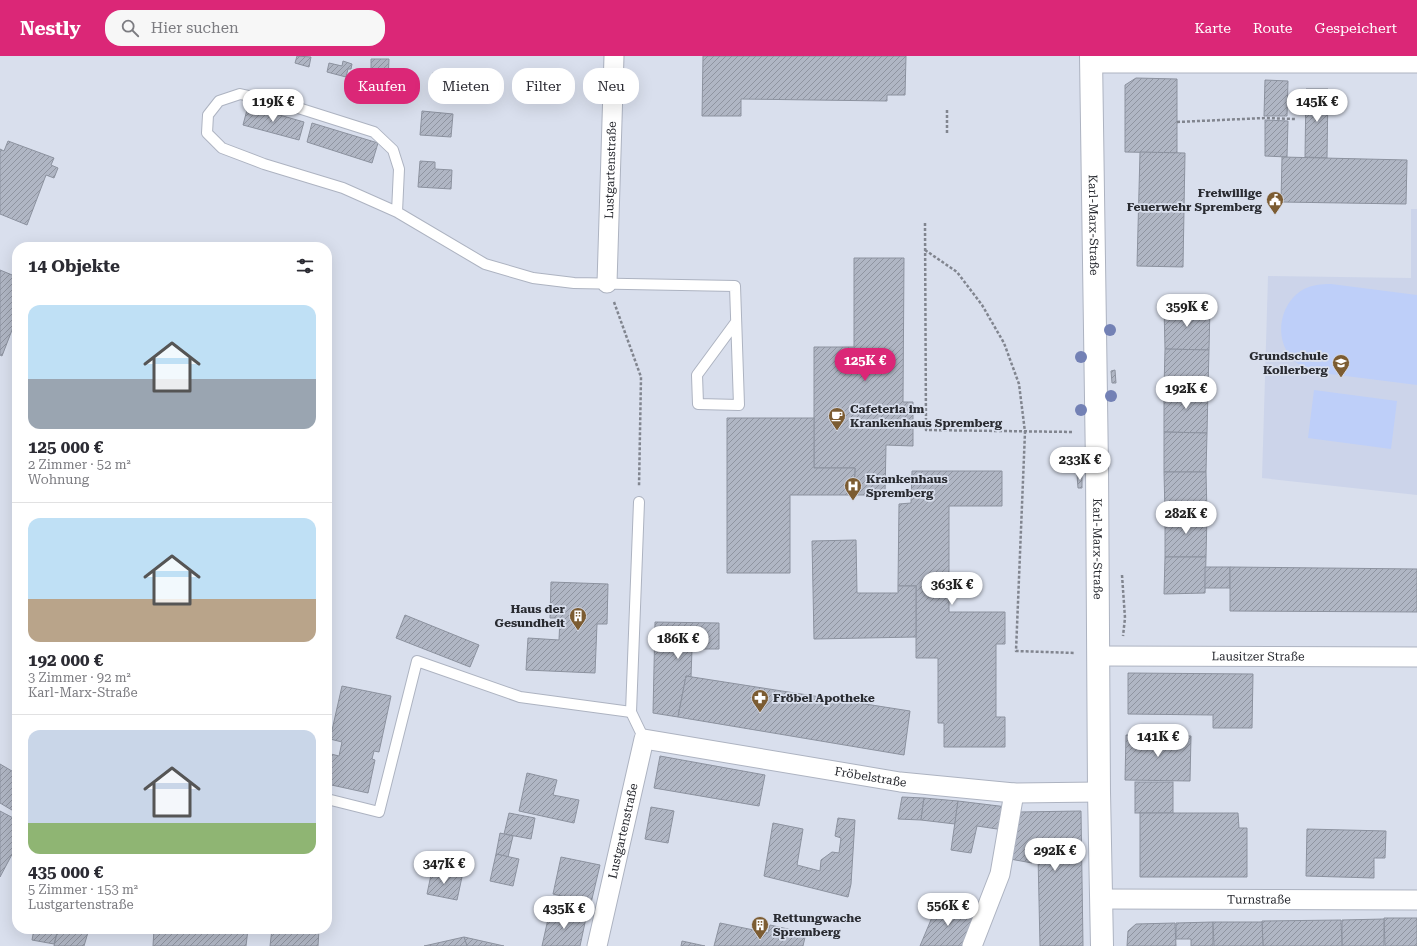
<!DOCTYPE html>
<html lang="de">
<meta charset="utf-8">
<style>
:root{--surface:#fff;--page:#f7f7f7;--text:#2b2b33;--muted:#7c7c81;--line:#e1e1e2;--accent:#db2777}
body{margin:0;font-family:"Roboto Serif",serif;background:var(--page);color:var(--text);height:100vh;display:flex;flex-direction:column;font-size:15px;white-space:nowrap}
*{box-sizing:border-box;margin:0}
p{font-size:13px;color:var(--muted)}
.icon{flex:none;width:22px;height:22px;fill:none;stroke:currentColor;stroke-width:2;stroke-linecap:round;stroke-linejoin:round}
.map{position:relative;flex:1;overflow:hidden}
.sheet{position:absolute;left:12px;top:186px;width:320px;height:692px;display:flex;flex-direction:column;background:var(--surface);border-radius:16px;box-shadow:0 4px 16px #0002}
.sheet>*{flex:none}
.banner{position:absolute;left:344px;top:12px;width:380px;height:36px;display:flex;gap:8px}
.price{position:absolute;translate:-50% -34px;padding:0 9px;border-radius:14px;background:#fff;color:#222;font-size:13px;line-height:26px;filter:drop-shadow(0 1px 2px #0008)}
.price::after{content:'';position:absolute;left:50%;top:24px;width:12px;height:9px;margin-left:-6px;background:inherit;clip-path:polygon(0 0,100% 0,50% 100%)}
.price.current{background:var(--accent);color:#fff}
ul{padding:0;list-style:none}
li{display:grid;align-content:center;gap:8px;height:212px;padding:0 16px}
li+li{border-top:1px solid var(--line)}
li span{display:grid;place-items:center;height:124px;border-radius:12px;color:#555}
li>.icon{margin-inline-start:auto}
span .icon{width:72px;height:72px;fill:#fffc;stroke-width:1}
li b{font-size:17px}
h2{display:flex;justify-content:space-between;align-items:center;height:48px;padding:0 16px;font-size:17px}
.tag{padding:0 14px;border-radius:16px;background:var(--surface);box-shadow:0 4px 16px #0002;font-size:14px;line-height:36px}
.tag.current{background:var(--accent);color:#fff}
header{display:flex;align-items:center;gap:24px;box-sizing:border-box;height:56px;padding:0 20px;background:var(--accent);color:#fff}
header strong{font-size:19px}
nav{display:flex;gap:22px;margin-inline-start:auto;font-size:14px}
.search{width:280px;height:36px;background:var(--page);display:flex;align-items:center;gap:10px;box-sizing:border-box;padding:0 14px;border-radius:16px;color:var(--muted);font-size:15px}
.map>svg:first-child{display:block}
</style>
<header>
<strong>Nestly</strong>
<div class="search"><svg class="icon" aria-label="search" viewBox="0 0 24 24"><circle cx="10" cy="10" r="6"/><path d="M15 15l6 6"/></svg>Hier suchen</div>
<nav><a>Karte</a><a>Route</a><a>Gespeichert</a></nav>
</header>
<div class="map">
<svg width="1417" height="890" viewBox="0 0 1417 890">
<defs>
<pattern id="building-hatch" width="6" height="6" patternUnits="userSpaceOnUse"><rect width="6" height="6" fill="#b0b6c4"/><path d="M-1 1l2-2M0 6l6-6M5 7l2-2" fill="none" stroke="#8f94a0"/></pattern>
</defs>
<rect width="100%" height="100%" fill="#d9dfed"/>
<path fill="#ccd4ea" d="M1411,153H1417V439L1262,422L1268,220L1411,222Z"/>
<g fill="#becff9">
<path d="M1331,228L1417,239V329L1322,317C1313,315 1304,313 1297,307C1273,288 1277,248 1304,233C1312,229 1321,228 1331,228Z"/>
<path d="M1314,334L1397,345L1391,393L1308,382Z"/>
</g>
<g fill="url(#building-hatch)" stroke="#8c929f">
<path d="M297,0L311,1L309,11L295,7Z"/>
<path d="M703,0H906L905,39H887V45L741,43V60H702Z"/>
<path d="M371,3H389L388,24H371Z"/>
<path d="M343,5L352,8L351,13H348L346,21L327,16L329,7L342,10Z"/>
<path d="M469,15L491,18L489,36L467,33Z"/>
<rect x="433" y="17" width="20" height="20"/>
<path d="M1136,22L1177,23V97L1125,96V29Z"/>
<path d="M1265,24L1288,25L1287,60H1264Z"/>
<path d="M1306,33H1328L1327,102L1305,101Z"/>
<path d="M248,50L304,66L299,84L243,69Z"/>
<path d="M422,55L453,58L451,81L420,79Z"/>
<path d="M1265,64L1288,65L1287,101L1265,100Z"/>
<path d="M312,67L378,87L372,107L307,86Z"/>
<path d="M8,85L54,102L51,109L58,112L54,122L46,119L27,169L0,158V93L4,95Z"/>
<path d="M1140,96L1185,97L1183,211L1137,210Z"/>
<path d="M1282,101L1407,104L1406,148L1281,146Z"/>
<path d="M420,105L435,106V113L452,114L451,133L418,131Z"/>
<path d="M854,202H904L903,346H913V390L886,389L885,439H854L855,412H814V291H854Z"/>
<path d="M0,214L17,221V261L2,300L0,299Z"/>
<path d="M1210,250L1209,294L1165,293L1164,251Z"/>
<path d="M1165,293L1209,294L1208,333L1164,332Z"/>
<path d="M1115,314L1116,327H1112L1111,315Z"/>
<path d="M1164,332L1208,333L1207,377L1164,376Z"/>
<path d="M727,362H814V412H855L854,439H790V517H727Z"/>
<path d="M1164,376L1207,377L1206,416H1164Z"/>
<path d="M912,415H1002V450H949V556H1005V588H996V661H1005V691H944V667H938V602H916V530H898L899,448L911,447Z"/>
<path d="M1164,416H1206L1207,458L1165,457Z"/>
<path d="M1077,419H1082V432H1078Z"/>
<path d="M1165,457L1207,458L1206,501H1165Z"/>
<path d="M856,484L857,537H898V530H916V581L814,583L812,485Z"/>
<path d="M1165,501H1206L1205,537L1164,538Z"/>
<rect x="1205" y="511" width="25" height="21"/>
<path d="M1230,511L1417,513V556L1230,555Z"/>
<path d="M551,526L608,528L607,568H597L595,617L526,614L528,582L559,584L560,562H550Z"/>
<path d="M405,559L479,589L470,611L396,582Z"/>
<path d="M655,566L719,567V593H692L691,621L686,620L678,661L653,657Z"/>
<path d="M1128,617L1253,618L1252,672H1213V659L1128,658Z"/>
<path d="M686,620L910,655L904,699L678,661Z"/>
<path d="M342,630L391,640L379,696L374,695L372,703L375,704L368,737L327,728V697L339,700L342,686L330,683Z"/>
<path d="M1126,679L1191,680L1190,725L1125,724Z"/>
<path d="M660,700L765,719L759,750L654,732Z"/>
<path d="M0,708L17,718V757L0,747Z"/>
<path d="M527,717L557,724L553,739L579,744L574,767L519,755Z"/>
<rect x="1135" y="726" width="38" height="31"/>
<path d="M902,741L924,742L921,764L898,763Z"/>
<path d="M924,742L958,745L955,768L921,764Z"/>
<path d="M958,745L1007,751L1004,774L977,770L971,797L951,794Z"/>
<path d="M651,751L674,755L668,787L645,783Z"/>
<path d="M0,755L17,764V789L0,821Z"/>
<path d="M1081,755L1083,890H1040L1038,799H1034L1032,807L1010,803L1019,756Z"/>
<path d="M509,757L535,762L531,783L504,778Z"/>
<path d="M1140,757H1238L1239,772H1247V821H1140Z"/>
<path d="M838,762L855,764L851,828L848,841L764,820L773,767L803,773L797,809L820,815L821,804L832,796L839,797L841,782L835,780Z"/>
<path d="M1307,773L1386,775L1385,802H1374V822L1306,820Z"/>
<path d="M500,777L513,780L508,801L496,798Z"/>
<path d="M496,798L519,803L513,830L490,825Z"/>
<path d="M561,801L600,809L591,847L553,838Z"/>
<path d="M432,814L462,821L457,844L427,838Z"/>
<path d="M938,847L976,856L962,890H920Z"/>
<path d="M550,854L586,862L580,890H542Z"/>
<path d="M1384,862H1417V890H1385Z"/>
<path d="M1384,863V890H1342V864Z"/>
<path d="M1341,864L1342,890H1263L1262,865Z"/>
<path d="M1213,866V890H1191V883H1176V867Z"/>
<path d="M1213,866H1262L1263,890H1214Z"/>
<path d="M720,867L768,877L770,869L806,877L803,890H714Z"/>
<path d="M1175,867L1176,890H1127L1128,875L1136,868Z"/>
<path d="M34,873H58L54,888L32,884Z"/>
<path d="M58,873H89L84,890H54Z"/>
<path d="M154,873H248L246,890H153Z"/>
<path d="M272,873H319L318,890H270Z"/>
<path d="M464,881L504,890H467Z"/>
<path d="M464,881L467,890H424Z"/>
<path d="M682,885L705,890H681Z"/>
</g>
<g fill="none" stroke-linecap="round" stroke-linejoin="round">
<defs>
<g id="service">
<path d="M397,156L399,113L393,94L374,76L292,50L240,38L219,45L208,59L207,77L222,92L264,108L343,132L397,156L485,208L533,222L574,227L735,230L739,349L698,348L697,319L736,266"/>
<path d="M639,446L631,656L644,683"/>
<path d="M327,743L379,756L417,605L520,641L631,656"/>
</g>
<g id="minor">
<path d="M1091,7H1417"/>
<path id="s1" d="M607,227L614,0"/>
<path id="s2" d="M1099,600L1417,601"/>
<path id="s3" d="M1101,843L1417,844"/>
<path id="s4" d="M597,890L644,683L900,726L1014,737L1099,736"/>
<path d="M972,890L1000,818L1014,737"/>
</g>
<g id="secondary">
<path id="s5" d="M1091,0L1097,411L1099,736L1102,890"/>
</g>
</defs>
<use href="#service" stroke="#adb3c1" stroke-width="12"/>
<use href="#minor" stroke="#adb3c1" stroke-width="21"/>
<use href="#secondary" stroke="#adb3c1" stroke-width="24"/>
<g stroke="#81858f" stroke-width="2.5" stroke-dasharray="3 2" stroke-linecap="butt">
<path d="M1177,66L1265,62L1295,63"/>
<path d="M947,77V53"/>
<path d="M925,167L926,374L1074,376"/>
<path d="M925,194L957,216L982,249L1004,287L1019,328L1025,376L1016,595L1075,597"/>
<path d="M614,246L641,321L639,431"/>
<path d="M1122,519L1125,562L1123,580"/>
</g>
<use href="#service" stroke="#fff" stroke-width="10"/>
<use href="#minor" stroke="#fff" stroke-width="19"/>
<use href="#secondary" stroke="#fff" stroke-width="22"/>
</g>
<g fill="#7381b5">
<circle cx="1110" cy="274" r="6"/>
<circle cx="1081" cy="301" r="6"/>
<circle cx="1111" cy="340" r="6"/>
<circle cx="1081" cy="354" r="6"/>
</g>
<defs>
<symbol id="civic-pin" viewBox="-11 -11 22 30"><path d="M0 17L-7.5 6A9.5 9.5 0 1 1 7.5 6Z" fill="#7c5c32" stroke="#d9dfed"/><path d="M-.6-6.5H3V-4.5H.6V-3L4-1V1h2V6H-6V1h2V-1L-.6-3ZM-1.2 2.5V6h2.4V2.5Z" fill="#fff"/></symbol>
<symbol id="school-pin" viewBox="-11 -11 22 30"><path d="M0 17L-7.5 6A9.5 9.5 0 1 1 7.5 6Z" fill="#7c5c32" stroke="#d9dfed"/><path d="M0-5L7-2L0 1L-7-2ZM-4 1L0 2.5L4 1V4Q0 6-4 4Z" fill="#fff"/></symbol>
<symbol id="cafe-pin" viewBox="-11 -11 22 30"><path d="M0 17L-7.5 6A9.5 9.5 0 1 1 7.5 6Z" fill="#7c5c32" stroke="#d9dfed"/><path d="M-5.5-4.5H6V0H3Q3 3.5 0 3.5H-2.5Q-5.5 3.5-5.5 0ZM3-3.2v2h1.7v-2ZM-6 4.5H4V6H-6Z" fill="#fff"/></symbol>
<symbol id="hospital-pin" viewBox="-11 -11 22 30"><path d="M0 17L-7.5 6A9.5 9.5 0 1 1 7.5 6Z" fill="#7c5c32" stroke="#d9dfed"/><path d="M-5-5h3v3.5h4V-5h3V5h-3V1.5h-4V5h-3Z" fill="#fff"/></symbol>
<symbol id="building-pin" viewBox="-11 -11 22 30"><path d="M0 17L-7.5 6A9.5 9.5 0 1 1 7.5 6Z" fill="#7c5c32" stroke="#d9dfed"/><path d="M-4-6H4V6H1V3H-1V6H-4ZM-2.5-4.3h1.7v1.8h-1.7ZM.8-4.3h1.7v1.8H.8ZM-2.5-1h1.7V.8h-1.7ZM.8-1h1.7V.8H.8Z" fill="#fff"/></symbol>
<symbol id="pharmacy-pin" viewBox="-11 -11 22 30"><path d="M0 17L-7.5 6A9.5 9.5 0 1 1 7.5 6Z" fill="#7c5c32" stroke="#d9dfed"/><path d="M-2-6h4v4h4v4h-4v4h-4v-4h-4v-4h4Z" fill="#fff"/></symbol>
</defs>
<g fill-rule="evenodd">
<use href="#civic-pin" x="1265" y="134" width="20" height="27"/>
<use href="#school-pin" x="1331" y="297" width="20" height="27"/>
<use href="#cafe-pin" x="827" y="350" width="20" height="27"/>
<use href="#hospital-pin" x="843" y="420" width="20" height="27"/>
<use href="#building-pin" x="568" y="550" width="20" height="27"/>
<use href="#pharmacy-pin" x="750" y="632" width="20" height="27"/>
<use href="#building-pin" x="750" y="859" width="20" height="27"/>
</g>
<g text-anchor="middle" stroke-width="3.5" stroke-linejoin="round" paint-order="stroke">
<g font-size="12" fill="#292b31" stroke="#d9dfed">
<text dy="4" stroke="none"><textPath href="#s1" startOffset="113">Lustgartenstraße</textPath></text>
<text dy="4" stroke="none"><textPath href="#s5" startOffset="169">Karl-Marx-Straße</textPath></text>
<text dy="4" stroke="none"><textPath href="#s5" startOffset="493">Karl-Marx-Straße</textPath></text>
<text dy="4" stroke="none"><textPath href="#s2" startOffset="159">Lausitzer Straße</textPath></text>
<text dy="4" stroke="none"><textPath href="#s4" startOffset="442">Fröbelstraße</textPath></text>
<text dy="4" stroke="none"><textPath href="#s4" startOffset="118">Lustgartenstraße</textPath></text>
<text dy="4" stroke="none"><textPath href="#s3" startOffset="158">Turnstraße</textPath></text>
</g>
<g font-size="12" font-weight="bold" fill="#292b31" stroke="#d9dfed" text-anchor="start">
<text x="1262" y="141" text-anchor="end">Freiwillige<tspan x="1262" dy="14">Feuerwehr Spremberg</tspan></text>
<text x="1328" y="304" text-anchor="end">Grundschule<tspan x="1328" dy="14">Kollerberg</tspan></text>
<text x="850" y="357">Cafeteria im<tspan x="850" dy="14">Krankenhaus Spremberg</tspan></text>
<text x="866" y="427">Krankenhaus<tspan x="866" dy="14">Spremberg</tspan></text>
<text x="565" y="557" text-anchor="end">Haus der<tspan x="565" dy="14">Gesundheit</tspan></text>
<text x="773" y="646">Fröbel Apotheke</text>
<text x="773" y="866">Rettungwache<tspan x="773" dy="14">Spremberg</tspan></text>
</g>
</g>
</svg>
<b class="price" style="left:273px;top:67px">119K €</b>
<b class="price" style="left:1317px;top:67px">145K €</b>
<b class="price" style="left:1187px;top:272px">359K €</b>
<b class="price current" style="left:865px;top:326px">125K €</b>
<b class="price" style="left:1186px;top:354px">192K €</b>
<b class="price" style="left:1080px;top:425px">233K €</b>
<b class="price" style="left:1186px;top:479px">282K €</b>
<b class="price" style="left:952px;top:550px">363K €</b>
<b class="price" style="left:678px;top:604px">186K €</b>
<b class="price" style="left:1158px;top:702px">141K €</b>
<b class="price" style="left:1055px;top:816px">292K €</b>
<b class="price" style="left:444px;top:829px">347K €</b>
<b class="price" style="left:948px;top:871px">556K €</b>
<b class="price" style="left:564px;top:874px">435K €</b>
<div class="banner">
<a class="tag current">Kaufen</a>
<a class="tag">Mieten</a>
<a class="tag">Filter</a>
<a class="tag">Neu</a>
</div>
<section class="sheet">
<h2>14 Objekte<svg class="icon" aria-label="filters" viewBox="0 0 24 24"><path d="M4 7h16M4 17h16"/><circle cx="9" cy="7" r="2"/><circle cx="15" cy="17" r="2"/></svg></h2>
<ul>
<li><span style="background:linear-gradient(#bfe0f5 60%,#9aa5b1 0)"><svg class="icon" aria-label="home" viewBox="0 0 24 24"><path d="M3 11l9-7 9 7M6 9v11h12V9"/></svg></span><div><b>125 000 €</b><p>2 Zimmer · 52 m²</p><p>Wohnung</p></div></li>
<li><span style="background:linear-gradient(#bfe0f5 65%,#b9a48a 0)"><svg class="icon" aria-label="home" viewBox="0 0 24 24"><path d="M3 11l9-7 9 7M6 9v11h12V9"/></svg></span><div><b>192 000 €</b><p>3 Zimmer · 92 m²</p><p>Karl-Marx-Straße</p></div></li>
<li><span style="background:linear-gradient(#c9d6e8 75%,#8fb573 0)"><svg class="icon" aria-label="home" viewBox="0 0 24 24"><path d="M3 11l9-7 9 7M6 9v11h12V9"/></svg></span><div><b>435 000 €</b><p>5 Zimmer · 153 m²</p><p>Lustgartenstraße</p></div></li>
</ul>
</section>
</div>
